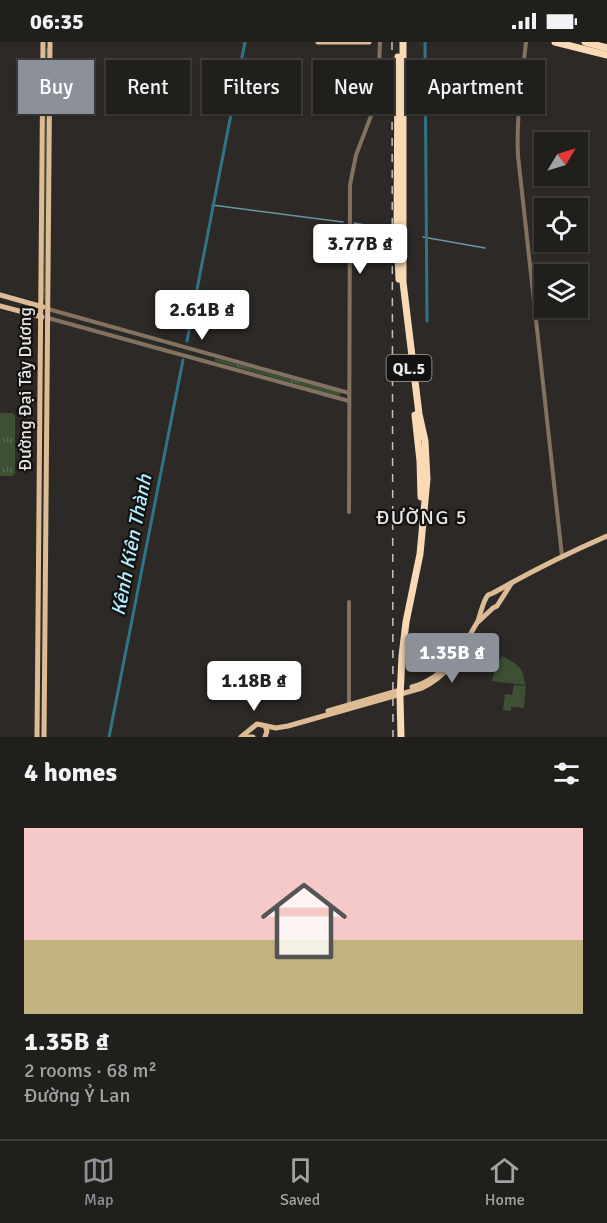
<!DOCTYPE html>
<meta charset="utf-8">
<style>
:root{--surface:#211f1c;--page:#292725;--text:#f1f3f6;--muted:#a2a2a3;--line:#3e3d3b;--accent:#8c9099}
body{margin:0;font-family:Signika,sans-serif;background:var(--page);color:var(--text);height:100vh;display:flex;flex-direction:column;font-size:22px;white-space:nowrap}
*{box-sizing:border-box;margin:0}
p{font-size:20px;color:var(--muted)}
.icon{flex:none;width:33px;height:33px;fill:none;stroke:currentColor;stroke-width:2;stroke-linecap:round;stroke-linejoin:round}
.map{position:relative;height:695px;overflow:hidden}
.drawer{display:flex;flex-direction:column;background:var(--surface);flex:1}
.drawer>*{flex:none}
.banner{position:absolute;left:18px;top:18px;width:572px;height:54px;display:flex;gap:12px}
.needle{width:39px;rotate:52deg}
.fabs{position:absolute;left:534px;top:90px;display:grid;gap:12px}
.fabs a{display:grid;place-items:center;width:54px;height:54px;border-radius:0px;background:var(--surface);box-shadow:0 2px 4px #0004,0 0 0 2px var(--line);font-size:30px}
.price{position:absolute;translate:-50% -51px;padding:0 14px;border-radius:6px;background:#fff;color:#222;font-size:20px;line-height:39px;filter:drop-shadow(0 2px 3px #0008)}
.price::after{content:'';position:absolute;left:50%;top:36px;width:18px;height:14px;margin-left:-9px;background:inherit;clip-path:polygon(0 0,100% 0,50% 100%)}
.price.active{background:var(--accent);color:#fff}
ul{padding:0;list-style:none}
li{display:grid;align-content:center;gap:12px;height:318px;padding:0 24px}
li+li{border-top:2px solid var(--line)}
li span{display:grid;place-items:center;height:186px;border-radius:0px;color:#555}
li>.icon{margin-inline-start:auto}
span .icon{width:108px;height:108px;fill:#fffc;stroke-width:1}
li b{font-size:26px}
h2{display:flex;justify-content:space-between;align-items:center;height:72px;padding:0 24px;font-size:26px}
.pill{padding:0 21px;border-radius:0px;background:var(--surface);box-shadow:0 2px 4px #0004,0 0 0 2px var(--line);font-size:21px;line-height:54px}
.pill.active{background:var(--accent);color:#fff}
.status{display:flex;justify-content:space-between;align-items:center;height:42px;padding:0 30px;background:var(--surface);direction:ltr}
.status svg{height:16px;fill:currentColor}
.menu{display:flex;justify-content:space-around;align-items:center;height:84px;border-top:2px solid var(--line);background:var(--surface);font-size:16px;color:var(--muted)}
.menu a{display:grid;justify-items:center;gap:3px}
.menu .active{color:var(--accent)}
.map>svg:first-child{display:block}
</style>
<div class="status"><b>06:35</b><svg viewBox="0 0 49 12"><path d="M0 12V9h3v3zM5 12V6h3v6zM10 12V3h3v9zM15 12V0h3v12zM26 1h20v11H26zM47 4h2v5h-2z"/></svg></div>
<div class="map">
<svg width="607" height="695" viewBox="0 0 607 695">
<defs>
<pattern id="grass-tufts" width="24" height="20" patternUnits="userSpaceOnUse" patternTransform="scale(1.5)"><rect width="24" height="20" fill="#3d5034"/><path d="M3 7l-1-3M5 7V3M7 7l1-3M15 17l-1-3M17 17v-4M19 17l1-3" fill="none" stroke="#596951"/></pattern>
</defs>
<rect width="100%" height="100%" fill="#2c2926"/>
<g fill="url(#grass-tufts)">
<path d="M46,6H48L45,259L43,258Z"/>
<path d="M215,316L339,350L341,352L338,354L215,319Z"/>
<path d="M0,371H13L15,374V431L12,434H0Z"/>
</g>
<g fill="#3d5034">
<path d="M502,614C517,622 524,625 525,643L492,639L494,629Z"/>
<path d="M514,643L526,644L524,666L511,665V669L503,668L505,652L512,653Z"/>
</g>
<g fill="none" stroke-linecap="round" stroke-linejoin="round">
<g stroke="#6697a4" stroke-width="1.5">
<path d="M212,163L343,180"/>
<path d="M354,181L371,184L387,191"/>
<path d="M423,195L485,206"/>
</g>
<g stroke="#2e7589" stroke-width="3">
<path d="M425,0L427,279"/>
<path d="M187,299L245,0"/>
<path d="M109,695L183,318"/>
</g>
<g stroke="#837260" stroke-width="4">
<path d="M526,0C522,38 516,76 518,114L562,514"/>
<path d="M48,267L349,351"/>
<path d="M48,276L349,359"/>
<path d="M349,470L350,143L356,113L376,61L378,50L380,0"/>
<path d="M349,662V560"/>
</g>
<g stroke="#ddbb94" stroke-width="5">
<path d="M318,0H369"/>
<path d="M0,253L43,265"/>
<path d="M0,264L42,275"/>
<path d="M478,580L493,566L497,564L511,542"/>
<path d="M412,645C427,641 441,631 450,619"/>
<path d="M328,669L397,649"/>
<path d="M37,695L43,0"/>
<path d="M44,695L50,0"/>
<path d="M241,695L257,682L276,686L288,684L422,646C445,635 457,617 469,595C472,589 475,584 478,579C481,570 483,559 488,553L493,551C530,530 568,511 607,494"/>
<path d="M246,695H253"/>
<path d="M265,695L267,689L265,684"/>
</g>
<g stroke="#fad9b4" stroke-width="7">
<path d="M555,0L607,13"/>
<path d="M585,0L607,6"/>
<path d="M398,15L397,189L399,237"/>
<path d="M415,373L420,419L421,455"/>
<path d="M401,695L400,655L402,614L406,580L420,512L427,437L425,399L419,372L403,240V0"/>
</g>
<path stroke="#c4c2c0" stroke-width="1.5" stroke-dasharray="8 8" stroke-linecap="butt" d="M392,0L393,695"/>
</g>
<g text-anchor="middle" stroke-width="4.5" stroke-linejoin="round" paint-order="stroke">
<rect fill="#131211" stroke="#a7a6a4" stroke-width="1.5" x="386.5" y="313" width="45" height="26" rx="4.5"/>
<g font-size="16" font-weight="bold" fill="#e7e5e3">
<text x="409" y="332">QL.5</text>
</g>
<g font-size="18" fill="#e7e5e3" stroke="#131211">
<text transform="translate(25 347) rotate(-90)" y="6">Đường Đại Tây Dương</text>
</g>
<g font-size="20" letter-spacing="1.5" fill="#e7e5e3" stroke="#131211">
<text x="422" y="482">ĐƯỜNG 5</text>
</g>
<g font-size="20" font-style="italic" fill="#b2ecff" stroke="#131211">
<text transform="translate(131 503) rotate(-79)" y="7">Kênh Kiên Thành</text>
</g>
</g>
</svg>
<div class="fabs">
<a><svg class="needle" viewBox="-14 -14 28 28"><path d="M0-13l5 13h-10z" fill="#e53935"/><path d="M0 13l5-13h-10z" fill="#a2a2a3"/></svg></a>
<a><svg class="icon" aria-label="locate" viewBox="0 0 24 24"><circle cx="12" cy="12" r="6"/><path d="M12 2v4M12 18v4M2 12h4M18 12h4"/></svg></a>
<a><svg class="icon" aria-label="layers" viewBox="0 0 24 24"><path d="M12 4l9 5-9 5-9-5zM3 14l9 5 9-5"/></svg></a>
</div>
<b class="price" style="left:360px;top:233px">3.77B ₫</b>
<b class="price" style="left:202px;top:299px">2.61B ₫</b>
<b class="price active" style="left:452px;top:642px">1.35B ₫</b>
<b class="price" style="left:254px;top:670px">1.18B ₫</b>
<div class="banner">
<a class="pill active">Buy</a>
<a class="pill">Rent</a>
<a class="pill">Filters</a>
<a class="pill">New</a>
<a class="pill">Apartment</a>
</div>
</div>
<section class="drawer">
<h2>4 homes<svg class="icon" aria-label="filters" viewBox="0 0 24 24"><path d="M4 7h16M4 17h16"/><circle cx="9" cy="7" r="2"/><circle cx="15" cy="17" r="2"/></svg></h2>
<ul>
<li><span style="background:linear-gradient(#f6c9c9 60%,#c2b280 0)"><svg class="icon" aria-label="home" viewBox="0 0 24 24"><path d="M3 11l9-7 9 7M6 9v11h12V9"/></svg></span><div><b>1.35B ₫</b><p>2 rooms · 68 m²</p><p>Đường Ỷ Lan</p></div></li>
</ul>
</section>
<nav class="menu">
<a class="active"><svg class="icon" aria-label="map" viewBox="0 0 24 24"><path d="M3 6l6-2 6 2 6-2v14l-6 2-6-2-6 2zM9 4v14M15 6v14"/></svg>Map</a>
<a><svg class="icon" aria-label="saved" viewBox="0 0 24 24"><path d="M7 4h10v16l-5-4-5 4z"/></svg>Saved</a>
<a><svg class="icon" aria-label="home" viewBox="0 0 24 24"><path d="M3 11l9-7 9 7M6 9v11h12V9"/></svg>Home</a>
</nav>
